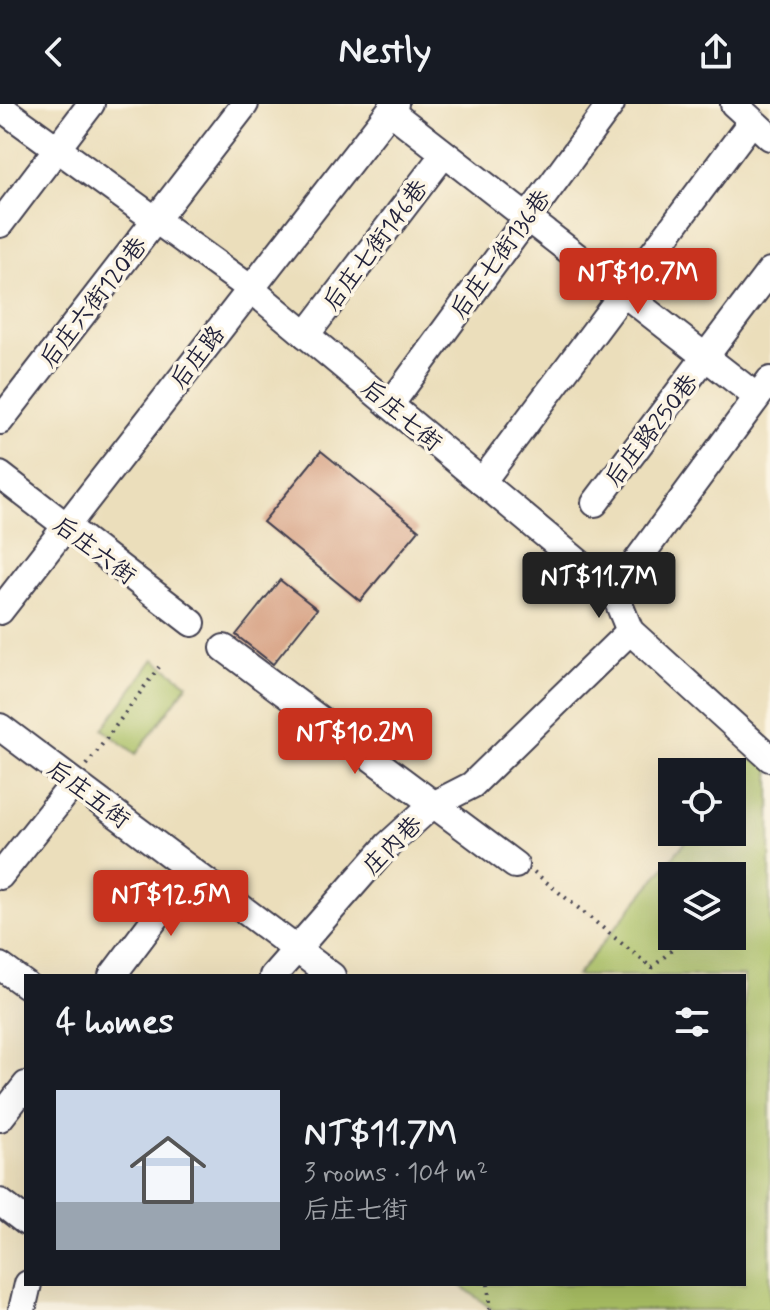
<!DOCTYPE html>
<meta charset="utf-8">
<style>
:root{--surface:#171b24;--page:#242831;--text:#f1f3f6;--muted:#9ea1a6;--accent:#c8321e}
body{margin:0;font-family:Mynerve,"LXGW WenKai TC",sans-serif;background:var(--page);color:var(--text);height:100vh;display:flex;flex-direction:column;font-size:30px;white-space:nowrap}
*{box-sizing:border-box;margin:0}
p{font-size:26px;color:var(--muted)}
.icon{flex:none;width:44px;height:44px;fill:none;stroke:currentColor;stroke-width:2;stroke-linecap:round;stroke-linejoin:round}
.map{position:relative;flex:1;overflow:hidden}
.side{position:absolute;left:24px;top:870px;width:722px;height:312px;display:flex;flex-direction:column;background:var(--surface);border-radius:0px;box-shadow:0 8px 32px #0002}
.side>*{flex:none}
.fabs{position:absolute;left:658px;top:654px;display:grid;gap:16px}
.fabs a{display:grid;place-items:center;width:88px;height:88px;border-radius:0px;background:var(--surface);box-shadow:0 8px 32px #0002;font-size:40px}
.price{position:absolute;translate:-50% -68px;padding:0 18px;border-radius:8px;background:var(--accent);color:#fff;font-size:26px;line-height:52px;filter:drop-shadow(0 2px 4px #0008)}
.price::after{content:'';position:absolute;left:50%;top:48px;width:24px;height:18px;margin-left:-12px;background:inherit;clip-path:polygon(0 0,100% 0,50% 100%)}
.price.active{background:#222;color:#fff}
ul{padding:0;list-style:none}
li{display:flex;align-items:center;gap:24px;height:200px;padding:0 32px}
li span{display:grid;place-items:center;flex:none;width:224px;height:160px;border-radius:0px;color:#555}
li>.icon{margin-inline-start:auto}
span .icon{width:96px;height:96px;fill:#fffc;stroke-width:1}
li b{font-size:34px}
h2{display:flex;justify-content:space-between;align-items:center;height:96px;padding:0 32px;font-size:34px}
header{display:flex;justify-content:space-between;align-items:center;height:104px;padding:0 32px;background:var(--surface);font-size:36px;font-weight:800}
.map>svg:first-child{display:block}
</style>
<header><svg class="icon" aria-label="back" viewBox="0 0 24 24"><path d="M15 5l-7 7 7 7"/></svg>Nestly<svg class="icon" aria-label="share" viewBox="0 0 24 24"><path d="M12 15V3M7 8l5-5 5 5M5 13v7h14v-7"/></svg></header>
<div class="map">
<svg width="770" height="1206" viewBox="0 0 770 1206">
<rect width="100%" height="100%" fill="#fcf5e5"/>
<filter id="ink" filterUnits="userSpaceOnUse"><feTurbulence type="fractalNoise" baseFrequency=".0125" numOctaves="2"/><feDisplacementMap in="SourceGraphic" scale="16" xChannelSelector="R" yChannelSelector="G"/><feConvolveMatrix kernelMatrix="1 2 1 2 8 2 1 2 1" color-interpolation-filters="sRGB"/></filter>
<filter id="wash" filterUnits="userSpaceOnUse"><feTurbulence type="fractalNoise" baseFrequency=".006" numOctaves="4" result="noise"/><feDisplacementMap in="SourceGraphic" scale="32" xChannelSelector="R" yChannelSelector="G"/><feGaussianBlur stdDeviation="1.8" result="paint"/><feColorMatrix in="noise" values="0 0 0 0 0 0 0 0 0 0 0 0 0 0 0 0 0 1.4 0 .05"/><feComposite in="paint" operator="in"/></filter>
<g filter="url(#wash)">
<rect width="100%" height="100%" fill="#ebdebb"/>
<g fill="#a9bf64" stroke="#667050" stroke-width="2" fill-rule="evenodd">
<path d="M154,555L188,580L136,650L103,625Z"/>
<path d="M758,648L770,658V1206H493L459,1180H744V872H576L693,728H732V680ZM672,772H732V832H672Z"/>
</g>
<g id="blocks">
<g fill="#d59d7f">
<path d="M321,347L419,426L360,497L263,418Z"/>
<path d="M280,476L317,505L273,560L236,531Z"/>
</g>
</g>
</g>
<g filter="url(#ink)">
<use href="#blocks" fill-opacity="0" stroke="#403e4e" stroke-width="2"/>
<g fill="none" stroke-linecap="round" stroke-linejoin="round">
<defs>
<g id="minor">
<path d="M734,0L770,33"/>
<path d="M0,3L251,185L614,488L630,527L770,654"/>
<path d="M390,7L757,293"/>
<path d="M0,120L91,0"/>
<path d="M306,231L444,50"/>
<path d="M390,301L611,0"/>
<path d="M0,317L245,0"/>
<path d="M0,371L192,519"/>
<path d="M482,378L752,17"/>
<path d="M595,399L770,167"/>
<path d="M614,488L770,276"/>
<path d="M0,507L395,0"/>
<path d="M224,544L515,761"/>
<path d="M0,623L332,872"/>
<path d="M0,772L74,679"/>
<path d="M0,862L26,881"/>
<path d="M112,872L191,767"/>
<path d="M273,872L388,741L431,702L472,681L630,527"/>
<path d="M0,1014L26,981"/>
<path d="M0,1098L26,1118"/>
<path d="M22,1206L28,1180"/>
</g>
</defs>
<use href="#minor" stroke="#403e4e" stroke-width="30"/>
<g stroke="#403e4e" stroke-width="4" stroke-dasharray="2 6" stroke-linecap="butt">
<path d="M87,661L159,563"/>
<path d="M534,768L652,864L687,832"/>
<path d="M488,1180L490,1206"/>
</g>
<use href="#minor" stroke="#fff" stroke-width="26"/>
</g>
</g>
<g text-anchor="middle" stroke-width="7" stroke-linejoin="round" paint-order="stroke">
<g font-size="24" fill="#22223b" stroke="#fcf5e5">
<text transform="translate(375 141) rotate(-53)" y="8">后庄七街146巷</text>
<text transform="translate(500 150) rotate(-54)" y="8">后庄七街136巷</text>
<text transform="translate(93 198) rotate(-52)" y="8">后庄六街120巷</text>
<text transform="translate(197 253) rotate(-52)" y="8">后庄路</text>
<text transform="translate(402 311) rotate(40)" y="8">后庄七街</text>
<text transform="translate(651 326) rotate(-52)" y="8">后庄路250巷</text>
<text transform="translate(95 446) rotate(37)" y="8">后庄六街</text>
<text transform="translate(89 690) rotate(37)" y="8">后庄五街</text>
<text transform="translate(392 741) rotate(-45)" y="8">庄內巷</text>
</g>
</g>
</svg>
<div class="fabs">
<a><svg class="icon" aria-label="locate" viewBox="0 0 24 24"><circle cx="12" cy="12" r="6"/><path d="M12 2v4M12 18v4M2 12h4M18 12h4"/></svg></a>
<a><svg class="icon" aria-label="layers" viewBox="0 0 24 24"><path d="M12 4l9 5-9 5-9-5zM3 14l9 5 9-5"/></svg></a>
</div>
<b class="price" style="left:638px;top:212px">NT$10.7M</b>
<b class="price active" style="left:599px;top:516px">NT$11.7M</b>
<b class="price" style="left:355px;top:672px">NT$10.2M</b>
<b class="price" style="left:171px;top:834px">NT$12.5M</b>
<section class="side">
<h2>4 homes<svg class="icon" aria-label="filters" viewBox="0 0 24 24"><path d="M4 7h16M4 17h16"/><circle cx="9" cy="7" r="2"/><circle cx="15" cy="17" r="2"/></svg></h2>
<ul>
<li><span style="background:linear-gradient(#c9d6e8 70%,#9aa5b1 0)"><svg class="icon" aria-label="home" viewBox="0 0 24 24"><path d="M3 11l9-7 9 7M6 9v11h12V9"/></svg></span><div><b>NT$11.7M</b><p>3 rooms · 104 m²</p><p>后庄七街</p></div></li>
</ul>
</section>
</div>
